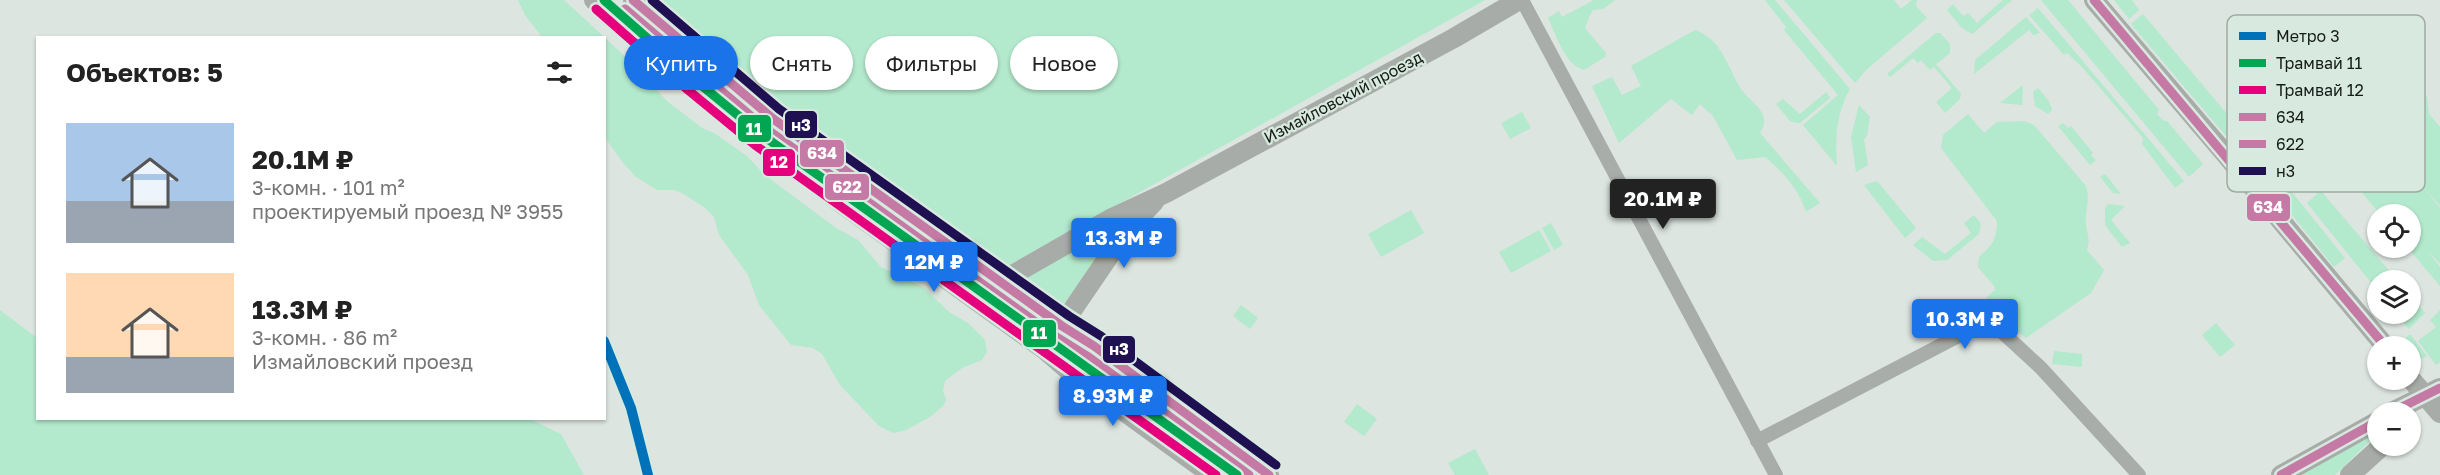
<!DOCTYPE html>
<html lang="ru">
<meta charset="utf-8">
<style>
:root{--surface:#fff;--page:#f6f6f6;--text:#222;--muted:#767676;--accent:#1a73e8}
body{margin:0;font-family:"Golos Text",sans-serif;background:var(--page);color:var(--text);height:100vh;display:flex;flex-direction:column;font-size:22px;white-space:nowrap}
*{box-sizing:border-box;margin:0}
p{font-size:20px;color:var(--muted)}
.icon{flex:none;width:33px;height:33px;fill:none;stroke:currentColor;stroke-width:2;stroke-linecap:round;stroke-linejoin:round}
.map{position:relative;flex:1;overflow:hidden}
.details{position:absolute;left:36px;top:36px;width:570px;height:384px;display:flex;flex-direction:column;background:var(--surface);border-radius:0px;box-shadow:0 2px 4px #0004}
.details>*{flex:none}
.hud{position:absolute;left:624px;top:36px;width:570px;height:54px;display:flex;gap:12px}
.fabs{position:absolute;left:2367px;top:204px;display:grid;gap:12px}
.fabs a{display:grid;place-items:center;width:54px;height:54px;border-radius:50%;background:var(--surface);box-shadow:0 2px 4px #0004;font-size:30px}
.price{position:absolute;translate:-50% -51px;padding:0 14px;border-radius:6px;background:var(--accent);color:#fff;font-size:20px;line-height:39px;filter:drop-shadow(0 2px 3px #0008)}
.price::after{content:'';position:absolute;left:50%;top:36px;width:18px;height:14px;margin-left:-9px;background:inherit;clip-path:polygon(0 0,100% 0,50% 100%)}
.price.selected{background:#222;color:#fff}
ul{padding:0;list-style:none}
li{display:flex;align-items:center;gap:18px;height:150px;padding:0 30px}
li span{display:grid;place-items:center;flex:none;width:168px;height:120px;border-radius:0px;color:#555}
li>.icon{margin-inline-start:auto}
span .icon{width:72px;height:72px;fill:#fffc;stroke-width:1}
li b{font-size:26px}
h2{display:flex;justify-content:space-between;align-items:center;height:72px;padding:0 30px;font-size:26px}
.tag{padding:0 21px;border-radius:27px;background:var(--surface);box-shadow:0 2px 4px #0004;font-size:21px;line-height:54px}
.tag.selected{background:var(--accent);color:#fff}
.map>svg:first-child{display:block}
</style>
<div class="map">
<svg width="2440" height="475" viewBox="0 0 2440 475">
<rect width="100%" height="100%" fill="#dce5e0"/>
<g fill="#b3e9cc">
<path d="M518,0H564L604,37H542L525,15Z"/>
<path d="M650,0H1485L1009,265L998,268L988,265L775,108Z"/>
<path d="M1594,0H1615L1603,9L1593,10C1589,15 1588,22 1585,28L1606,53L1605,57L1584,70C1565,65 1556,35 1548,18L1559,11L1562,17Z"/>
<path d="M1765,0H1775L1850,89C1836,114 1835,138 1837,166L1803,125L1838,95L1784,30L1786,27Z"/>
<path d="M1784,0H1894L1901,9L1912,0H1917L1916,6L1927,18L1866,70L1855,83Z"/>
<path d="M2003,0H2012L1972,34L1962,28L1947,10L1953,4L1963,16L1968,13L1977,23Z"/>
<path d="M2041,0H2068L2159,110L2157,114L2164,121H2167L2203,164L2189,177Z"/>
<path d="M2114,0H2132L2139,10L2129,19Z"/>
<path d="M2038,8L2184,181L2175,188L2142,144L2143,138L2082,67L2067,53L2064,55L2029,15Z"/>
<path d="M2143,14L2248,139L2237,149L2131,24Z"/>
<path d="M2026,17L2040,33L2033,35L2029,30L1974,74L1975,60Z"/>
<path d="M1695,30C1722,39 1728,68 1741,89C1747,98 1763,108 1764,119C1765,125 1762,129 1760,133L1820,203L1806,212C1798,188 1784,173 1765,157L1737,160L1713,116L1700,104L1692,115L1671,99L1619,143L1592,86L1612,77L1622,95L1641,86L1631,66Z"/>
<path d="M1936,33H1940L1950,44V53L1936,64L1961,94L1960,99L1945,113L1936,102L1952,88L1934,67L1930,70L1921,60L1918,63L1913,58L1890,77L1887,74Z"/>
<path d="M605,38L629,60L667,101L702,128L714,133L747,156L765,175L836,228L858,240L881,267L923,287L949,312L968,323L985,340L987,352L982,360L962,368L945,381L943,391L946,400L943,406L930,417L906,430L893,433L879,426L840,385L822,354L813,348L791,345L759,305L748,275L719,235L714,217L704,207L682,193L674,190H657L636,177L624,164L605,138Z"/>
<path d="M2023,85L2022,105L2000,103Z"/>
<path d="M2038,88L2049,101L2052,110L2048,114L2035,106L2033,92Z"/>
<path d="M1826,92L1830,98L1800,123L1791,122L1776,104L1783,99L1800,114Z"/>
<path d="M2427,96L2429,114L2440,127V206L2424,188L2440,208V264L2427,250L2440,267V286L2408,248H2410V214H2380L2342,169Z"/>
<path d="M1859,105L1870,117L1867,136L1864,139L1868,165L1856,172L1851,137Z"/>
<path d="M1522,112L1531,128L1510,139L1501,123Z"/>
<path d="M1968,114L1984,133L1997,122L2024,121L2034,125L2086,186C2091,200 2084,212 2086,226C2088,236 2090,240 2087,250L2104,270L2091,293L2026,338L1986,306L1987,297L1995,290L1994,286L1978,267L1979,257C1992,246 1997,239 1997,221L1941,148L1943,135Z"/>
<path d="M2063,123L2068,128L2071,126L2093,153L2091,155L2096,160L2090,165L2058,126Z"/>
<path d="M2317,147L2340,174L2321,191L2397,280H2378L2377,290L2307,203L2317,194L2304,178L2295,185L2287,174Z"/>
<path d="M2105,174L2121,194L2113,193L2100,177Z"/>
<path d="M1877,181L1916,228L1905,238L1864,185Z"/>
<path d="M2283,181L2345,258L2334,267L2272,190Z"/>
<path d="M2108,204L2125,206L2111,220L2130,243L2122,247L2105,225V208Z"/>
<path d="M1411,210L1424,233L1381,257L1368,234Z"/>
<path d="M1974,215L1981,224L1979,234L1947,260L1933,261L1913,245L1922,237L1945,254L1971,233L1964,223Z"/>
<path d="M1551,223L1563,245L1554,250L1542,228Z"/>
<path d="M1114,225L1117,228L1067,300L1058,307L1052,308L1022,286V280Z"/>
<path d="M1539,230L1551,251L1511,273L1499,252Z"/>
<path d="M2411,296L2425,313L2409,329L2396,314H2410Z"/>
<path d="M1241,305L1258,318L1250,329L1233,316Z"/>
<path d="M0,310L37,338L38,418L530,419L561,434L584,475H0Z"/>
<path d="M2440,310V362L2436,365L2418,341L2436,327L2430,320Z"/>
<path d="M2216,323L2235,345L2220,357L2202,335Z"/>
<path d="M2410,334L2427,356L2412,364L2410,346H2397Z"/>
<path d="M2054,351L2082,354V367L2052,364Z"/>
<path d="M1357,404L1377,419L1364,436L1344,422Z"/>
<path d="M2372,433L2377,434L2335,475H2302Z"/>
<path d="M1475,449L1489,475H1455L1448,463Z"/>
</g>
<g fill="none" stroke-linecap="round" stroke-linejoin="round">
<g stroke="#a9adaa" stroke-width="14">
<path d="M1522,0L1776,475"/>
<path d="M1757,441L1989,320L2041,368L2139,475"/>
</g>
<g stroke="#a7aca9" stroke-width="20">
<path d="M594,0L678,77L845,206L1045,350L1075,376L1212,475"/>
<path d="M633,0L772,118L1062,326L1094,346L1269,475"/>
<path d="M2094,0L2227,156L2385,346"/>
<path d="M1000,282L1112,218L1166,193L1454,38L1519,0"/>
<path d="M1054,337L1124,234L1154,202"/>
<path d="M2410,378L2440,413"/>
<path d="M2392,412L2440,388"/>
<path d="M1207,472L1220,455L1233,448"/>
<path d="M2281,475L2378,421"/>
<path d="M2350,475L2382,446"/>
</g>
<defs>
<g id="bus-1">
<path d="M633,0L772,118L1062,326L1094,346L1269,475"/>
<path d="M2094,0L2385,346"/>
<path d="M2392,412L2440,388"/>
<path d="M2281,475L2378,421"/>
</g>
<path id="bus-2" d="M625,9L765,128L1055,336L1087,356L1249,475"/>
<path id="bus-3" d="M652,0L779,109L1069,316L1101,336L1276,465"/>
</defs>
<use href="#bus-1" stroke="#d8e9df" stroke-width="14"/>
<use href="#bus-2" stroke="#d8e9df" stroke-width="14"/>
<use href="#bus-3" stroke="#d8e9df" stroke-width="14"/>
<use href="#bus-1" stroke="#c47aa4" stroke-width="9"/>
<use href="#bus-2" stroke="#c47aa4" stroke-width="9"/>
<use href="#bus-3" stroke="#1f1051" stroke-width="9"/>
<defs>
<path id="tram-1" d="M604,0L696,81L762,135L1237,475"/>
<path id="tram-2" d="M596,9L688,90L755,145L1216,475"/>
</defs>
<use href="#tram-1" stroke="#d8e9df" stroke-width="14"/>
<use href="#tram-2" stroke="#d8e9df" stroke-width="14"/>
<use href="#tram-1" stroke="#00a651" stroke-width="9"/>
<use href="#tram-2" stroke="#e5007d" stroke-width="9"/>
<defs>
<path id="metro-1" d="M604,341L631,408L648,475"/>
</defs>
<use href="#metro-1" stroke="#d8e9df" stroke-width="15"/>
<use href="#metro-1" stroke="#0072ba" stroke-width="10"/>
</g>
<g text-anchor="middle" stroke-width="4.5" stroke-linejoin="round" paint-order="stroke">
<g font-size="16" fill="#151b18" stroke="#d8e9df">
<text transform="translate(1343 97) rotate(-28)" y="6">Измайловский проезд</text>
</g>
</g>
<rect x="2227" y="15" width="198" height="177" rx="9" fill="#d8e9df" stroke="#9eaba3" stroke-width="1.5"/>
<rect x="2239" y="32" width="27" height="8" fill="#0072ba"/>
<rect x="2239" y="59" width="27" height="8" fill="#00a651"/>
<rect x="2239" y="86" width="27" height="8" fill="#e5007d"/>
<rect x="2239" y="113" width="27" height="8" fill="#c47aa4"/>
<rect x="2239" y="140" width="27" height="8" fill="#c47aa4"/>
<rect x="2239" y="167" width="27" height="8" fill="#1f1051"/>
<g font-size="16" fill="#151b18">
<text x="2276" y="42">Метро 3</text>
<text x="2276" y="69">Трамвай 11</text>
<text x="2276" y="96">Трамвай 12</text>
<text x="2276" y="123">634</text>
<text x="2276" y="150">622</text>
<text x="2276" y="177">н3</text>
</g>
<g stroke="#d8e9df" stroke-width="2">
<rect x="784" y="110" width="34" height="29" rx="6" fill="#1f1051"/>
<rect x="737" y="114" width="35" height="29" rx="6" fill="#00a651"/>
<rect x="799" y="139" width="46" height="29" rx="6" fill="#c47aa4"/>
<rect x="762" y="148" width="34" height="29" rx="6" fill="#e5007d"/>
<rect x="824" y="173" width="46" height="28" rx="6" fill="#c47aa4"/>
<rect x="2246" y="193" width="45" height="29" rx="6" fill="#c47aa4"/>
<rect x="1022" y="319" width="35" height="29" rx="6" fill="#00a651"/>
<rect x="1102" y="335" width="34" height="29" rx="6" fill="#1f1051"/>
</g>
<g font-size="16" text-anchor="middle" font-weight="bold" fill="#fff">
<text x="801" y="131">н3</text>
<text x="754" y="135">11</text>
<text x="822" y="159">634</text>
<text x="779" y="168">12</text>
<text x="847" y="193">622</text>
<text x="2268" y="213">634</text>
<text x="1039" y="339">11</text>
<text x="1119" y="355">н3</text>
</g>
</svg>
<div class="fabs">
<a><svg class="icon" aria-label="locate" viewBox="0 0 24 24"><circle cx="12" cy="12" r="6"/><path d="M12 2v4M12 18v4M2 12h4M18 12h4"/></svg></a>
<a><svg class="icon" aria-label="layers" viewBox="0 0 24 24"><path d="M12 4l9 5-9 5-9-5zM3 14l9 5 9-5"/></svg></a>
<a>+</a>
<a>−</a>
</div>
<b class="price selected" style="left:1663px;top:230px">20.1M ₽</b>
<b class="price" style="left:1124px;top:269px">13.3M ₽</b>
<b class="price" style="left:934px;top:293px">12M ₽</b>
<b class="price" style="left:1965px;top:350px">10.3M ₽</b>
<b class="price" style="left:1113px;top:427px">8.93M ₽</b>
<div class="hud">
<a class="tag selected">Купить</a>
<a class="tag">Снять</a>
<a class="tag">Фильтры</a>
<a class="tag">Новое</a>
</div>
<section class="details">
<h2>Объектов: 5<svg class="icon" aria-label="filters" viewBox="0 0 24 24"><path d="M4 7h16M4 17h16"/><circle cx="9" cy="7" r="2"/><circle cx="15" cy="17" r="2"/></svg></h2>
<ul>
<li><span style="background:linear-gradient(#a9c7e8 65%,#9aa5b1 0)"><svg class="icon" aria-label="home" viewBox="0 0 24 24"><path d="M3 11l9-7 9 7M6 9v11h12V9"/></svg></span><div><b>20.1M ₽</b><p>3-комн. · 101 m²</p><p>проектируемый проезд № 3955</p></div></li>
<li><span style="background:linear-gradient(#ffd9b3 70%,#9aa5b1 0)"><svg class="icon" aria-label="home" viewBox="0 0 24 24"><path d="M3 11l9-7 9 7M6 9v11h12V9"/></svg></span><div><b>13.3M ₽</b><p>3-комн. · 86 m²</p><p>Измайловский проезд</p></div></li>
</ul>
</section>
</div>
